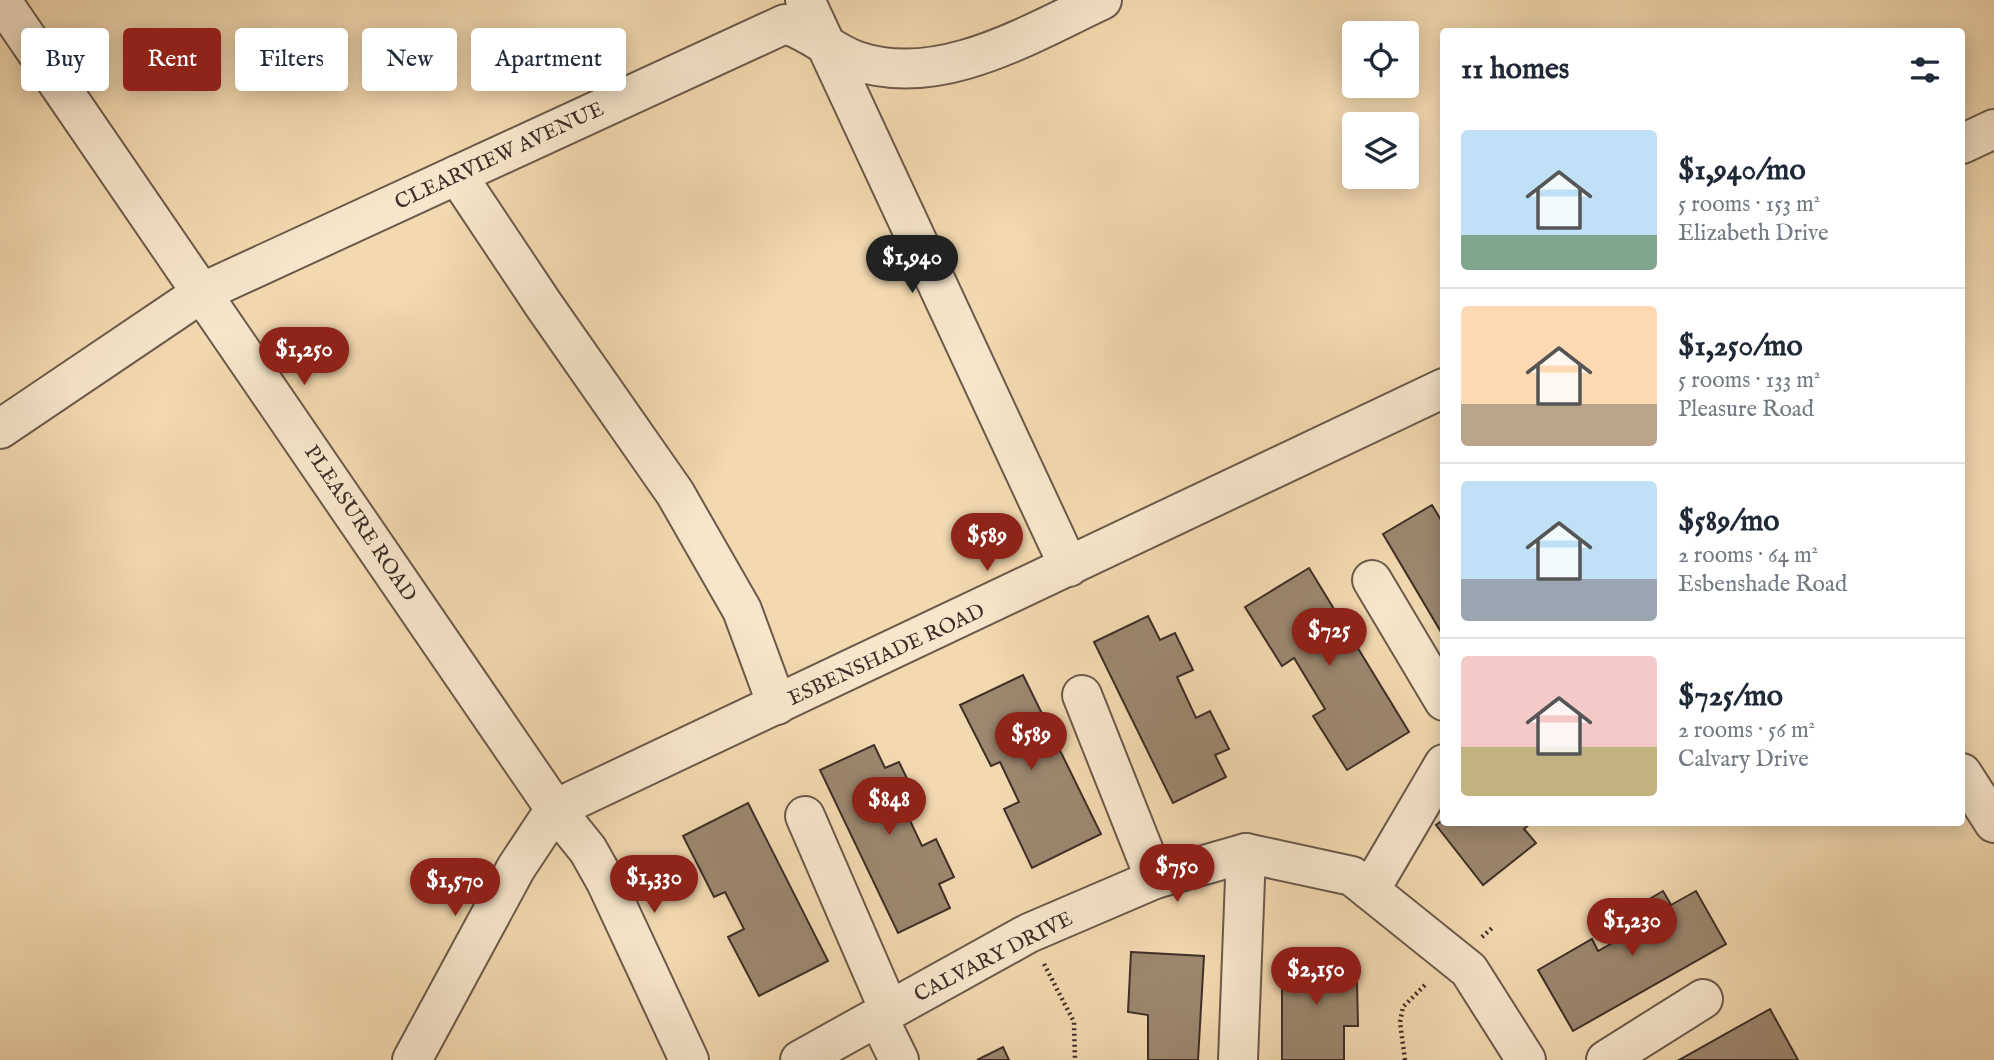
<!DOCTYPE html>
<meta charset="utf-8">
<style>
:root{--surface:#fff;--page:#f6f6f7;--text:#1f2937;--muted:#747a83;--line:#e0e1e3;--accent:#8f2418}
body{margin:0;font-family:"IM FELL English",serif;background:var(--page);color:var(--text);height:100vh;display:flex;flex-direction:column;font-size:26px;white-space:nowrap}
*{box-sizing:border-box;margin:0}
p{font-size:23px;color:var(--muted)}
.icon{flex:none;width:38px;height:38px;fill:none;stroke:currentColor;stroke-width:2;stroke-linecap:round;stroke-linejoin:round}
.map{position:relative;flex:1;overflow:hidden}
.details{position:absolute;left:1440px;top:28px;width:525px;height:798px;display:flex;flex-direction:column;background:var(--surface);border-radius:7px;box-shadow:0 4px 18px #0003}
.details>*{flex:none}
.guide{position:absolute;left:21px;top:28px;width:665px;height:63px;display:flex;gap:14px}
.tools{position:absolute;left:1342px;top:21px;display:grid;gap:14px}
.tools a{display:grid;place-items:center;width:77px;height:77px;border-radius:7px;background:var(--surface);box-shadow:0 4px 18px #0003;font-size:35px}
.price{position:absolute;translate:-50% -60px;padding:0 16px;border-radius:24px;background:var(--accent);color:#fff;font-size:23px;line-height:46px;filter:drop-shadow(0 2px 4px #0008)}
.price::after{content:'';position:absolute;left:50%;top:42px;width:21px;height:16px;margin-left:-10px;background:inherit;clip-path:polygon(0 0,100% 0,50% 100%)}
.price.active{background:#222;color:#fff}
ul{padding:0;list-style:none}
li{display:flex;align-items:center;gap:21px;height:175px;padding:0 21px}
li+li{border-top:2px solid var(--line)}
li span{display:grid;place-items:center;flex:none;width:196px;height:140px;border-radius:7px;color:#555}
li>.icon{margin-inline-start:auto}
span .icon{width:84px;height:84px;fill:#fffc;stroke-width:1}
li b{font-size:30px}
h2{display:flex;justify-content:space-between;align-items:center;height:84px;padding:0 21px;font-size:30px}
.tag{padding:0 24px;border-radius:7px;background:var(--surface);box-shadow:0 4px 18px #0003;font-size:24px;line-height:63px}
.tag.active{background:var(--accent);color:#fff}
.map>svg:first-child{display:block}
</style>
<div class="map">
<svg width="1994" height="1060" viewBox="0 0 1994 1060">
<rect width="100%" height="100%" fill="#f3d9b0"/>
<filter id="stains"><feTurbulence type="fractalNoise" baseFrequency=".00286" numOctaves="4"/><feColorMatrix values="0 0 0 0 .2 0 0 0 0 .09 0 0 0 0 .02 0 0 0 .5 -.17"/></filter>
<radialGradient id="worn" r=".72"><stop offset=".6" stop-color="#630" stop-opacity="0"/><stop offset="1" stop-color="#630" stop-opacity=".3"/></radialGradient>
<g fill="#9c876f" stroke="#3e2f28" stroke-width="2">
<path d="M1432,505L1444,525V637L1383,534Z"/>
<path d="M1309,568L1409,732L1347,770L1313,716L1325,709L1294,658L1282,666L1245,607Z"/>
<path d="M1148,616L1160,640L1175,633L1193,670L1177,677L1196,718L1210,711L1229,749L1215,755L1226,777L1173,803L1094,642Z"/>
<path d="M1023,675L1101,834L1032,868L1004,809L1019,802L1000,762L991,766L960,705Z"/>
<path d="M874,745L885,768L899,762L917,799L903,806L922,846L936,839L954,877L939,884L950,908L898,933L820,770Z"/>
<path d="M748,803L828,961L759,996L728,937L744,929L725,892L714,897L683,836Z"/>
<path d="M1444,819V822H1532L1524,829L1536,843L1483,885L1436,825Z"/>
<path d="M1663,891L1671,905L1696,891L1726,944L1573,1031L1538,970L1592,939L1598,951L1637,929L1627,912Z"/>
<path d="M1131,952L1204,956L1198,1060H1148V1015L1128,1012Z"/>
<path d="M1282,954H1345V983H1357L1358,1026H1344V1060H1282Z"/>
<path d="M1770,1009L1798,1060H1679Z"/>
<path d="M1003,1047L1009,1060H977Z"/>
</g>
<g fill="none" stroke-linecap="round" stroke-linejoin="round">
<defs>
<g id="minor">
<path d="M1,0L555,809L588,850L606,882L689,1060"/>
<path d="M805,0L1069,567"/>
<path d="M1962,144L1994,129"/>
<path d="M457,175L543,304L675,493L742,610L777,705"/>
<path d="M0,429L203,292L785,24C812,32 831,52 857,61C940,89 1029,34 1102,0"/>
<path d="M1372,580L1444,701"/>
<path d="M1082,695L1155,879"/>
<path d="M1962,773L1994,823"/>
<path d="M555,809L1444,388"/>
<path d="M805,816L889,1010"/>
<path d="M1370,890L1444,764"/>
<path d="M878,1017L899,1060"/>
<path d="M412,1060L516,868L555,809"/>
<path d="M800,1060L1029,933L1155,879L1246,853L1352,876L1469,970L1526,1060"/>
<path d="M1238,1060L1246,853"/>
<path d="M1606,1060L1703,999"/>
</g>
</defs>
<use href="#minor" stroke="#6b5a4a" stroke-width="42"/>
<g stroke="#3e2f28" stroke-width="4.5" stroke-dasharray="2 3.5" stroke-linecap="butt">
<path d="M1482,937L1492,928"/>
<path d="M1044,964L1074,1022L1075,1060"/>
<path d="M1405,1060L1400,1022L1403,1007L1427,983"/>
</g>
<use href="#minor" stroke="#f7e6cc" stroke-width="38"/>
</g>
<g text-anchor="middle" stroke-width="5" stroke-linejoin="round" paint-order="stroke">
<g font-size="21" fill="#3e2f28" stroke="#f7e6cc">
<text transform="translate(499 155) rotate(-25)" y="7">CLEARVIEW AVENUE</text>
<text transform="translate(361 523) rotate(56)" y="7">PLEASURE ROAD</text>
<text transform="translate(886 654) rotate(-25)" y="7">ESBENSHADE ROAD</text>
<text transform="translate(993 956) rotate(-27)" y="7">CALVARY DRIVE</text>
</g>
</g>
<rect width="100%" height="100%" filter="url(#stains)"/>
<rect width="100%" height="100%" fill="url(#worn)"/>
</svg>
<div class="tools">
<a><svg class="icon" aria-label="locate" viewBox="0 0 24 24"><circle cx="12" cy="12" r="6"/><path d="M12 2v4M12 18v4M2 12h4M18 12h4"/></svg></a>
<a><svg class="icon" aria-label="layers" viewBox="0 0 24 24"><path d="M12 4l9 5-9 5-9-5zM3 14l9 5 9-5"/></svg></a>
</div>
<b class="price active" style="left:912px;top:295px">$1,940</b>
<b class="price" style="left:304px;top:387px">$1,250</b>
<b class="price" style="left:987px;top:573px">$589</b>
<b class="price" style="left:1329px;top:668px">$725</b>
<b class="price" style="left:1031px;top:772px">$589</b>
<b class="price" style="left:889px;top:837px">$848</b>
<b class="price" style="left:1177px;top:904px">$750</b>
<b class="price" style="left:654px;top:915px">$1,330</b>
<b class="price" style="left:455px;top:918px">$1,570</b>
<b class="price" style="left:1632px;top:958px">$1,230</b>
<b class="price" style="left:1316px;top:1007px">$2,150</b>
<div class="guide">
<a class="tag">Buy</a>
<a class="tag active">Rent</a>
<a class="tag">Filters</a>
<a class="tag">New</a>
<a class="tag">Apartment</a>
</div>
<section class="details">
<h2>11 homes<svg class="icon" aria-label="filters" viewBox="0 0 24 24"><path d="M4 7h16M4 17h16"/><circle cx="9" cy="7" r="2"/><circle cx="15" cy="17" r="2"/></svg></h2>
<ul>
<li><span style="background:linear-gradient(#bfe0f5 75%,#7fa58c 0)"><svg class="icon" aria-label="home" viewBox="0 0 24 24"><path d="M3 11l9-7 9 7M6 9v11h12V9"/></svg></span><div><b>$1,940/mo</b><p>5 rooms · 153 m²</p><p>Elizabeth Drive</p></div></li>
<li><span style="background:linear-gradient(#ffd9b3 70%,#b9a48a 0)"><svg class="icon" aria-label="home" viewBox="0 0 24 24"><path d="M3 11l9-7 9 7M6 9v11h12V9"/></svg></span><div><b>$1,250/mo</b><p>5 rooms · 133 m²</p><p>Pleasure Road</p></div></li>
<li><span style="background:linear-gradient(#bfe0f5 70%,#9aa5b1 0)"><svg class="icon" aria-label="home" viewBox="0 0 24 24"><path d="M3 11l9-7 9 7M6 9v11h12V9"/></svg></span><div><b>$589/mo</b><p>2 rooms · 64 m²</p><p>Esbenshade Road</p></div></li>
<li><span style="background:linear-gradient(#f6c9c9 65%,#c2b280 0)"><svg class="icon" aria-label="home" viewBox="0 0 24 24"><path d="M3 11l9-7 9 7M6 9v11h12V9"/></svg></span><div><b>$725/mo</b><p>2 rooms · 56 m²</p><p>Calvary Drive</p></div></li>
</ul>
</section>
</div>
